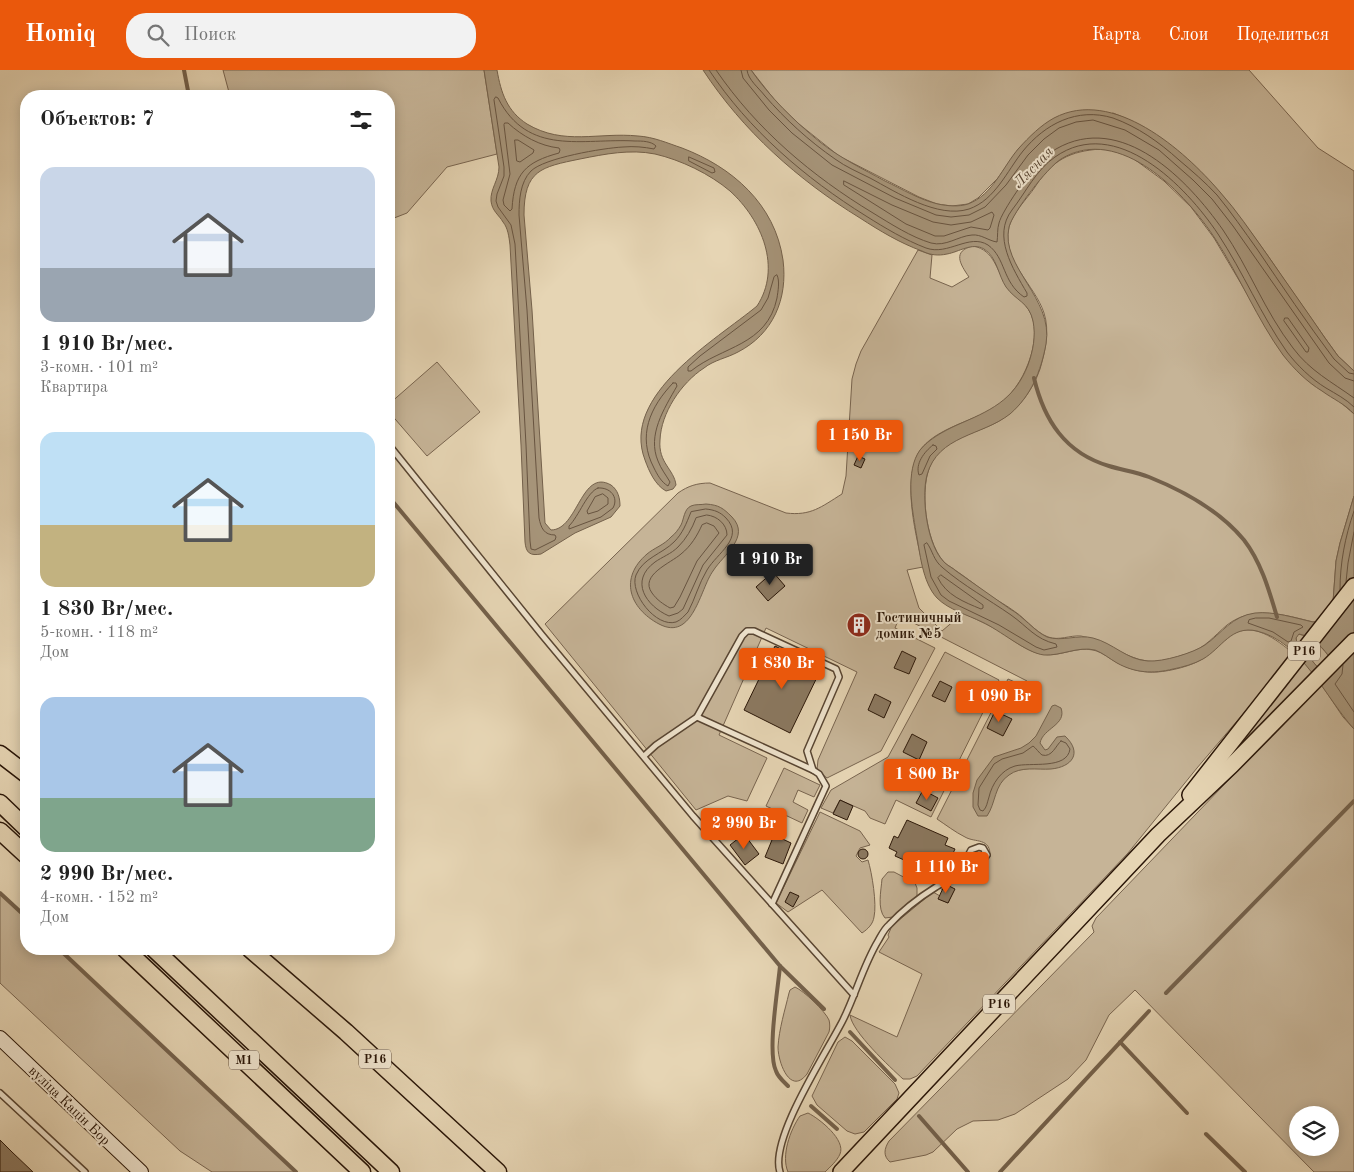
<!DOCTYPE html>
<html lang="ru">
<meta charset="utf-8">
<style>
:root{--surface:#fff;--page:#f2f2f2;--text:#222;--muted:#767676;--accent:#ea580c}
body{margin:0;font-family:"Old Standard TT",serif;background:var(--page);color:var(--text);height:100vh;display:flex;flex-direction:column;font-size:19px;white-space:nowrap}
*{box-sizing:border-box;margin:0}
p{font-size:16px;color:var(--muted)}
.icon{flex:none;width:28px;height:28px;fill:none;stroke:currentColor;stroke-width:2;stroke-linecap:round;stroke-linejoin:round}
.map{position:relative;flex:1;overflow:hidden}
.side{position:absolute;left:20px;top:20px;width:375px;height:865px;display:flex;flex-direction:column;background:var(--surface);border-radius:20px;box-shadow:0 2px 12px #0003}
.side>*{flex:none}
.controls{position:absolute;left:1289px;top:1036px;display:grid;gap:10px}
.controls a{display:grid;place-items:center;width:50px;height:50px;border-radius:50%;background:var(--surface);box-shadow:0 2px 12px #0003;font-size:25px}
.price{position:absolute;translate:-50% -42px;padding:0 11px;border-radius:5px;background:var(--accent);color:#fff;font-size:16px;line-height:32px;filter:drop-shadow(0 1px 2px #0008)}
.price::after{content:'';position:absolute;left:50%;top:30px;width:15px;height:11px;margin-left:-8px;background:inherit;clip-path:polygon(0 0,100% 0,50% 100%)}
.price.active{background:#222;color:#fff}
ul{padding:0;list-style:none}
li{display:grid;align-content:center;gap:10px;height:265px;padding:0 20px}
li span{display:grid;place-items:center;height:155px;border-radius:15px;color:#555}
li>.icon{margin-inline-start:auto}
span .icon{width:90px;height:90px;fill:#fffc;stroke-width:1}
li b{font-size:21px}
h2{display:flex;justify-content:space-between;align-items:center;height:60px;padding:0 20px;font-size:21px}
header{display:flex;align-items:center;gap:30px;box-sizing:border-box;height:70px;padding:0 25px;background:var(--accent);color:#fff}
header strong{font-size:24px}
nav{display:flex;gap:28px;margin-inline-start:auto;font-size:18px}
.search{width:350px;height:45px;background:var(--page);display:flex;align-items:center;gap:12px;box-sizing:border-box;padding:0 18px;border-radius:20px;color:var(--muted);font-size:19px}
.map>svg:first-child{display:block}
</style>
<header>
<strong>Homiq</strong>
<div class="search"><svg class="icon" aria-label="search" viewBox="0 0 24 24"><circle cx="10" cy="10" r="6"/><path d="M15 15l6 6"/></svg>Поиск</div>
<nav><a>Карта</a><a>Слои</a><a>Поделиться</a></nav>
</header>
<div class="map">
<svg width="1354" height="1102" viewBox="0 0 1354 1102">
<rect width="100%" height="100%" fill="#e6d5b4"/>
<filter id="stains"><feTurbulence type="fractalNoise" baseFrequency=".004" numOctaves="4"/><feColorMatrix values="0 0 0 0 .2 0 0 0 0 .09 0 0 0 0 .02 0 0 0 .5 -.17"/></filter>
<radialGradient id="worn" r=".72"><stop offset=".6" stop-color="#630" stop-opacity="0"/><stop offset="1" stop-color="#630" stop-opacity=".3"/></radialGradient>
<g fill="#c6b497" stroke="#78644f" fill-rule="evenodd">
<path d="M223,0H484L497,84L447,97L407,143L389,150V26H230Z"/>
<path d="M751,0H1249L1318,78L1354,101V301L1338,286L1325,268C1306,241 1287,214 1268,186C1226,127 1183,70 1113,43L1019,78L998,108L978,128L968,134L952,136L937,134L919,127L839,86L799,54L777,33Z"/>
<path d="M1101,79L1118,81L1134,89L1164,111L1191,137L1214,168L1284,286L1310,312L1339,331L1354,344V426L1340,473L1336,491L1333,532L1320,551L1313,552C1285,545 1253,535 1227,555C1214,566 1205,578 1189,583C1177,587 1160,593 1147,591C1124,588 1105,570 1081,566C1070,565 1059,571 1048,567C1035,562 1025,548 1014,541C1006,535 998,531 990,526C978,517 967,508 955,500C951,497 947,495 944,492C933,480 928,459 926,444C924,426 924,404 934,388C949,367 978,363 999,351C1018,340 1033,320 1040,299C1045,282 1050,261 1044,243C1035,215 1001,190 1009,157C1013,142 1027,129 1035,117C1052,90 1070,81 1101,79Z"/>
<path d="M973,176C995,180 996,201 1008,217C1014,224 1021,229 1026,236C1039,252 1035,276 1028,294C1022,310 1012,325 997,336C974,352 927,359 916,388C904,419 916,465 923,497L907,500L919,538L942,561L963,543C976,549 989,555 1001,562C1013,570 1026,581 1041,584C1058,588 1076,576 1093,580C1103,582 1111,590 1120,594C1131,600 1145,603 1157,602C1171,601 1192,596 1204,588C1213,582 1221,573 1230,566C1252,550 1276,569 1294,584L1197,698L1128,783L917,1006L910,1009H903C890,997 852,962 850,945L897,967L922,904L879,882L889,867L888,865L892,856L933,822L940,826L939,829L948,833L954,819L943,820L938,817L982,794L990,787C991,767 975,773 965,767C955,762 946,755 937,749L1008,609L1035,621L1027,611L900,546L895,558L935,578L881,681L827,708L817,700L818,690L857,602L766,558L719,665L767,688L747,731L728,726L696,740L545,554L678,423C688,416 697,413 710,413L786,443C811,446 821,437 842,424L846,406L852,309L856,294L861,281L918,180L932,185L930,208L952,217L969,207C960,194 952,181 973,176Z"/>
<path d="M437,292L480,342L427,386L389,342V334Z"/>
<path d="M1298,564C1311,566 1325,579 1331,590L1320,600L1297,573L1296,568Z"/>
<path d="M945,582L999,610L931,747L896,730L885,754L870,748L865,741L840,730L833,743L821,738L831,720L888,687Z"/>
<path d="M1304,592L1313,603L1228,688L1229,685Z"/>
<path d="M1321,614L1343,647L1354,659V1102H1314L1135,920L1109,945L1086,990L1068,1009L1015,1044L998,1050L973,1051L957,1059L933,1082L926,1085L890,1092C883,1086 884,1079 889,1071L1094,862L1092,856L1096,848ZM1298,1045H1330V1078H1298Z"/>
<path d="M784,698L820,715L814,727L798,720L793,732L808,740L802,753L766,736Z"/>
<path d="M820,742L860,761L870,775L860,778L856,786L862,792L868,790C872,803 877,834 874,847C873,854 868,859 862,863L822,820L788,842L776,833Z"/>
<path d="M888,802H894L915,813L917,818V827L893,847L885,848C877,839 881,821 882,809Z"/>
<path d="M0,822L26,847V879H60L297,1102H212L180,1081L0,913Z"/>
<path d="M795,917C804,921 825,941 829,950C830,954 830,958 829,962L807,1004C790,1026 778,992 778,977C779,959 785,940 789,923L790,920Z"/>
<path d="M845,967L852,971L895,1014L899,1023L897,1029L864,1062L855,1064L847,1061L817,1035L812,1026L838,972Z"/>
<path d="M808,1043C820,1049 846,1070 840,1084C837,1091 830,1097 825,1102H788C781,1086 790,1060 800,1046Z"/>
</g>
<g fill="#a69479" stroke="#74614b" fill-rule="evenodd">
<path d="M484,0H497C501,23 507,41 527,54C564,76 598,62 638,66C654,67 667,73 682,78C732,97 775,134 783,190C788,229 773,264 738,282C727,288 714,290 704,298C681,313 661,343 660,370C658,393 674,399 676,415L673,419L666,421C655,415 649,401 645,390C620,325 716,270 757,236C782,198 762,150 730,121C710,104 681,90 655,84C630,79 605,84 580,89C541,97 524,100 524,145L532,240L545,453L551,460C578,460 581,398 611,415C618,420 620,428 620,436L611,447L575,463L541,484C530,486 526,483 525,472L521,375L510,175C509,167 508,158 503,152C499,145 492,141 491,131C490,119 499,110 499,97Z"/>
<path d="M703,0H751C770,27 794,51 820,72C840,88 863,99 885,111C902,119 920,130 938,134C947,136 959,137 968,134C993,125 1003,96 1019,78C1029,67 1041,55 1054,48C1113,17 1184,80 1220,122C1237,141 1251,162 1266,183C1286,212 1306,240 1325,268L1338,286L1354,301V344C1345,334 1333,329 1322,321C1307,312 1294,299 1283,285C1257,249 1240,207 1216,170C1187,125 1120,53 1061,89C1047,98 1013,142 1009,157C1000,197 1054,228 1046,274C1041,301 1031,326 1010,344C982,366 938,365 927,405C921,427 927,477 945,493C948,496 953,498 956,501C974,514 992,526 1010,539C1023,546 1034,561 1047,567C1062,572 1078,564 1093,568C1113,573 1127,590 1148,591C1163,592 1193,583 1205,575C1222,563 1232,546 1255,543C1274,541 1295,548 1313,552L1320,551L1333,532L1336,491L1340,473L1354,426V659C1325,627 1302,572 1257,561C1231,555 1222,578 1203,589C1194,594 1183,597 1173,599C1153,604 1135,603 1117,593C1110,589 1103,583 1095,580C1078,576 1061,586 1044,585C1026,583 1000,560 982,552C968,545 949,540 937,528C922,512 920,482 916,462C912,438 905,401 920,380C929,369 944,361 957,355C989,341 1014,331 1028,295C1033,281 1036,266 1033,251C1029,232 1016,231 1006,217C998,205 997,187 984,179C972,172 959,182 947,184C938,186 930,185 922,181C900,173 880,161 860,148C798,110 743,61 703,0ZM1299,564C1312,566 1325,579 1331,590L1320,600L1297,573L1296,568Z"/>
<path d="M706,434C719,435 723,438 732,447C751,467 723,485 713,501C700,519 693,572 659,554C629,538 619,508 647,484C654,478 664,475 671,467C675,464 678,460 681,455C684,449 684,439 691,436C695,434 701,435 706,434Z"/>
<path d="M1055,635L1061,638C1067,655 1043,658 1040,673L1045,680L1048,679L1057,667L1065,666C1083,683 1072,697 1051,699C1037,700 1021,696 1009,705C994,715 996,733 987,746H978L973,737V723L977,710L994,687L1021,678L1029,673L1036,666L1052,636Z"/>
</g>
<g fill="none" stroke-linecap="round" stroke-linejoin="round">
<g stroke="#685440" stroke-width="1">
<path d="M709,0C749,60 805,108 866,146C885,158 905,170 926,178C948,186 969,163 988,175C1006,188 1002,212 1024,227L1027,226V223C1013,199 992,166 1012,140C1026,122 1036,100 1055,87C1116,44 1186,116 1218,164C1243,202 1261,245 1287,282C1297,295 1311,309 1326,318C1336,324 1346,329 1354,337"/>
<path d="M716,0C757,60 812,106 873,143C891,154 911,167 931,173C946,177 958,166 972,165C981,164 989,171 997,172C998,166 997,159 999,153C1002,141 1029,103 1038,93C1043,88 1050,83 1056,79C1122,41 1188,110 1223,160C1249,198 1265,242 1293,278C1310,301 1332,312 1354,328"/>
<path d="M741,0L743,8L769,40L792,63L832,95L895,128L936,145L951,147L969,145L985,137L1006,115L1028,85L1044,69L1059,58L1076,52L1093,50L1125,60L1159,80L1193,110L1212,129L1233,156L1329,293L1345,308L1354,311"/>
<path d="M747,0C748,10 759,18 765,26C785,49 809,71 835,89C846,97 858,102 870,108C896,122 938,149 969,139C995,130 1007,101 1023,81C1045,54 1077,37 1113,48C1138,57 1159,72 1179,90C1192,101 1205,112 1217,125C1231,142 1244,161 1257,179C1282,216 1307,253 1334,289L1349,303L1354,304"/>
<path d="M496,27L498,28C528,87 582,68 635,71C642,71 651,71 656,76L654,79C644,77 634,76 623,77C603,78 544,88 531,101C520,112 519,131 519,145L527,240L539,448C541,458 544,465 555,465L556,467L555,470L535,480L531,479L530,471L526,375L515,174L511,155L498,137L496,131L497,124L504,106V97L494,30Z"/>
<path d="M505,53H508C522,66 540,76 559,78L560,80L559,83C526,92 514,103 512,139L510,141L504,135L503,130L510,104L504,55Z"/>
<path d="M515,70H518L534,80L533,83L520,92L517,91Z"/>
<path d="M689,87L714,98L715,102L712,103L689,91Z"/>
<path d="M844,111L892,135L933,152L951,155L971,152L992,142L994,145L990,158L988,160L971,157L944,166H935L906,154L844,115Z"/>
<path d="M777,205C780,211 778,221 777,228C767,276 722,276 691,301H688V297L700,286L761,240L768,228L774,207Z"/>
<path d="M1285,248H1288L1309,278L1308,282H1306L1284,251Z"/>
<path d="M673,313H676L677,316C664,339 647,365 658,391C661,399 666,405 670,412L668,416C661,412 657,404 654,398C637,366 650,337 673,313Z"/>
<path d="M933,375L936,376L937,379L930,386L922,404L919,405C915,394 924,382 933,375Z"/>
<path d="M598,418C610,417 619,427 613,438L601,447L569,459V456C579,446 587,422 598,418Z"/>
<path d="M603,424L608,428V434L598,441L588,444L587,441L595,427Z"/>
<path d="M706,439C715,440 720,442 726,448C745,468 717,483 707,500C699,513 695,529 688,542C684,546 681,550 676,552C656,558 629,523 636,505C643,488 662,484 674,472C683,463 686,454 691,442Z"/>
<path d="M707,445C717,446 727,454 727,465L703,495L683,539L678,543L669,546C646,536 629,511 655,492C662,487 671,484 678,477C686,469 692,459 696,448Z"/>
<path d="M707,453L714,456L719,463L697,491L680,527L674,537L670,538C663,534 657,530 652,523C639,505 671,493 681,484C691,476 697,466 702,455Z"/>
<path d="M927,473C933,481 933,490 943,498C964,516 988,529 1011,545C1028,557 1035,569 1056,574L1057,577L1044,580L1036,577L999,555L949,531L941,525L931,507L924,475Z"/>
<path d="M941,505L983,535V538L981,539C964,532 946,525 938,508Z"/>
<path d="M1346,512L1348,493L1354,462"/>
<path d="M1340,520C1340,493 1345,467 1354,441"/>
<path d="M1256,548H1269L1301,555L1303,557L1294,562L1291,571L1288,572L1273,562L1248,553L1249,550Z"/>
<path d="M1343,595L1342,604L1335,614L1354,642"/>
<path d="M1061,671L1066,673L1070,679C1067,700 1030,692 1015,696C1001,700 992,714 989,727C987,733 987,737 983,741L980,740L978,735L979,718L994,694L1002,689L1023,683L1033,676C1036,678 1039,683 1042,685C1052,688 1056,675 1061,671Z"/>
</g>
<g stroke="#74614b" stroke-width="4">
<path d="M184,0L189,26"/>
<path d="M1034,308C1044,350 1065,383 1109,396C1122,400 1136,402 1149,407C1184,421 1220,441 1244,470C1261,492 1269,520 1277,547"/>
<path d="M389,427L780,896L824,939"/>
<path d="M0,823L26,847"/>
<path d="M59,879L296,1102"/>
<path d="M780,896C778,919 767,982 776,1001C778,1007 783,1011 788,1016"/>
<path d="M1166,923L1354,731"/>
<path d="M850,962L895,1010"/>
<path d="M1120,972L1187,1043"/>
<path d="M811,1036L837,1059"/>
<path d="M919,1046L968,1102"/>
<path d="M1206,1064L1245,1102"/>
<path d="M1000,1102L1149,941"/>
</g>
</g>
<g fill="#8b7961" stroke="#291507">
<path d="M858,386L865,389L861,398L854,395Z"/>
<path d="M773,502L785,516L768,531L756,517Z"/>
<path d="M858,543L870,550L861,566L849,560Z"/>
<path d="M775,576L821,599L790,663L744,640Z"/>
<path d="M902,581L916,588L909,604L894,598Z"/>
<path d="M940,611L952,617L945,632L932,626Z"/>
<path d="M875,624L891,632L884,648L868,640Z"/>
<path d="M995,641L1012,649L1003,666L987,658Z"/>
<path d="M912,664L927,672L919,690L903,682Z"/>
<path d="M923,720L938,728L931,741L916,733Z"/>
<path d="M840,730L853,736L847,750L833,744Z"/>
<path d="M907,750L948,768L945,775L955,779L940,812L917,802L920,797L895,786L897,782L889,778L894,766L898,768Z"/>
<path d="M744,764L759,784L745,795L730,775Z"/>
<path d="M774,765L791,773L783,794L765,787Z"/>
<circle cx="863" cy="784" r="5"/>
<path d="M945,814L955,819L948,833L938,829Z"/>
<path d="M790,822L799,826L793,837L785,832Z"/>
<path d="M0,1070L12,1082L33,1102H0Z"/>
</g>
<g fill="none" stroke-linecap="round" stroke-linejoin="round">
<defs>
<g id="service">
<path d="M389,375L542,565L693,746L854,925"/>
<path d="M697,647L813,700"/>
<path d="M644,686L656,675L697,647L742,566L747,561H754L836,599L839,607L807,681L813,700L819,704L826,716L772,834"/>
<path d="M0,1023L85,1102"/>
<path d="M780,1102C769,1069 827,982 843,950C856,924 863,896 878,871C881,866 884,859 889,855C901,842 920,827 936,817C948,808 980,797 987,785L983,778L979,777L971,780L959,803"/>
</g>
<path id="secondary" d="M0,968L141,1102"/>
<g id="primary">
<path d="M1190,725L1354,516"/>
<path d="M841,1102L1158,765L1232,695L1354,571"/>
</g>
<g id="trunk">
<path d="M0,684L26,704"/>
<path d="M0,733L26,758"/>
<path d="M0,761L26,785"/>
<path d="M125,879L362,1102"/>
<path d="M154,879L391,1102"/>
<path d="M250,879L346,962L498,1102"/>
</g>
</defs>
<use href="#service" stroke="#584532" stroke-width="8"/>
<use href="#secondary" stroke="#291507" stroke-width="16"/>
<use href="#primary" stroke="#291507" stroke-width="18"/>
<use href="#trunk" stroke="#291507" stroke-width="19"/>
<use href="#service" stroke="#efe4ce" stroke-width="5"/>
<use href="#secondary" stroke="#efe4ce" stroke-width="14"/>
<use href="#primary" stroke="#e6d5b4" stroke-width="15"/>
<use href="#trunk" stroke="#e6d5b4" stroke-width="16"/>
</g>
<defs>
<symbol id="building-disc" viewBox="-11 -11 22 22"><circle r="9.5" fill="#8f2418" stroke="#efe4ce"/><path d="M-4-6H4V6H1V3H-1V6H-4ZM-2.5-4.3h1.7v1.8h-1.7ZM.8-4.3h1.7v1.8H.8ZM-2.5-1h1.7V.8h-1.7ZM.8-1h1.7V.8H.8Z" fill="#fff"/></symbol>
</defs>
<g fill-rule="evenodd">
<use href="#building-disc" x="845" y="541" width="28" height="28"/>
</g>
<g text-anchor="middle" stroke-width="4" stroke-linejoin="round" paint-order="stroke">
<g fill="#efe4ce" stroke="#645343" stroke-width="1">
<rect x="1288" y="571.5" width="32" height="19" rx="4"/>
<rect x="983" y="924.5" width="32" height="19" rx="4"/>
<rect x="359" y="979.5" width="32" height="19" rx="4"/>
<rect x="229" y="980.5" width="30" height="19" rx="4"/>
</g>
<g font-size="12" font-weight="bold" fill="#291507">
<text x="1304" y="585">Р16</text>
<text x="999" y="938">Р16</text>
<text x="375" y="993">Р16</text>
<text x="244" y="994">М1</text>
</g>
<g font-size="14" font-weight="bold" fill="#291507" stroke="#efe4ce" text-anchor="start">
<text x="876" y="552">Гостиничный<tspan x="876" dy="16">домик №5</tspan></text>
</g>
<g font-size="14" fill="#291507" stroke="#efe4ce">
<text transform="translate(70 1035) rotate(44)" y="5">вуліца Кацін Бор</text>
</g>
<g font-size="15" font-style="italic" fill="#5b4835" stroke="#efe4ce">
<text transform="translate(1033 97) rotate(-46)" y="5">Лясная</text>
</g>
</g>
<rect width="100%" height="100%" filter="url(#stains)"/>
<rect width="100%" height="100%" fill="url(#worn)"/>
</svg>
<div class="controls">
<a><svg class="icon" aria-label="layers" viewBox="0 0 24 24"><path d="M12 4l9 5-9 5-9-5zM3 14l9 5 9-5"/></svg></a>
</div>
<b class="price" style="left:860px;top:392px">1 150 Br</b>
<b class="price active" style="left:770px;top:516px">1 910 Br</b>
<b class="price" style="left:782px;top:620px">1 830 Br</b>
<b class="price" style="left:999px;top:653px">1 090 Br</b>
<b class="price" style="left:927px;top:731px">1 800 Br</b>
<b class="price" style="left:744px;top:780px">2 990 Br</b>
<b class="price" style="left:946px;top:824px">1 110 Br</b>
<section class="side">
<h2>Объектов: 7<svg class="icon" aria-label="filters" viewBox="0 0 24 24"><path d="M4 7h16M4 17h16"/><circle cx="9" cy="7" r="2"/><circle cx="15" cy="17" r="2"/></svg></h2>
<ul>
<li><span style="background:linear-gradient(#c9d6e8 65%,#9aa5b1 0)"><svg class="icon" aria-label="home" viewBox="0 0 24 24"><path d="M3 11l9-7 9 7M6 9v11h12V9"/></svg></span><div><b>1 910 Br/мес.</b><p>3-комн. · 101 m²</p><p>Квартира</p></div></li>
<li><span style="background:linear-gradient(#bfe0f5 60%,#c2b280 0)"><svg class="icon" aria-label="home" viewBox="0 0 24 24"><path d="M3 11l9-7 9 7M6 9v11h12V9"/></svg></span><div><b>1 830 Br/мес.</b><p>5-комн. · 118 m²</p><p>Дом</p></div></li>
<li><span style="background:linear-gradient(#a9c7e8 65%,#7fa58c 0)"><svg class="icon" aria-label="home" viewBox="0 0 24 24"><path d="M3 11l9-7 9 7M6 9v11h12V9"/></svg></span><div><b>2 990 Br/мес.</b><p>4-комн. · 152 m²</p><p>Дом</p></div></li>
</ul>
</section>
</div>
